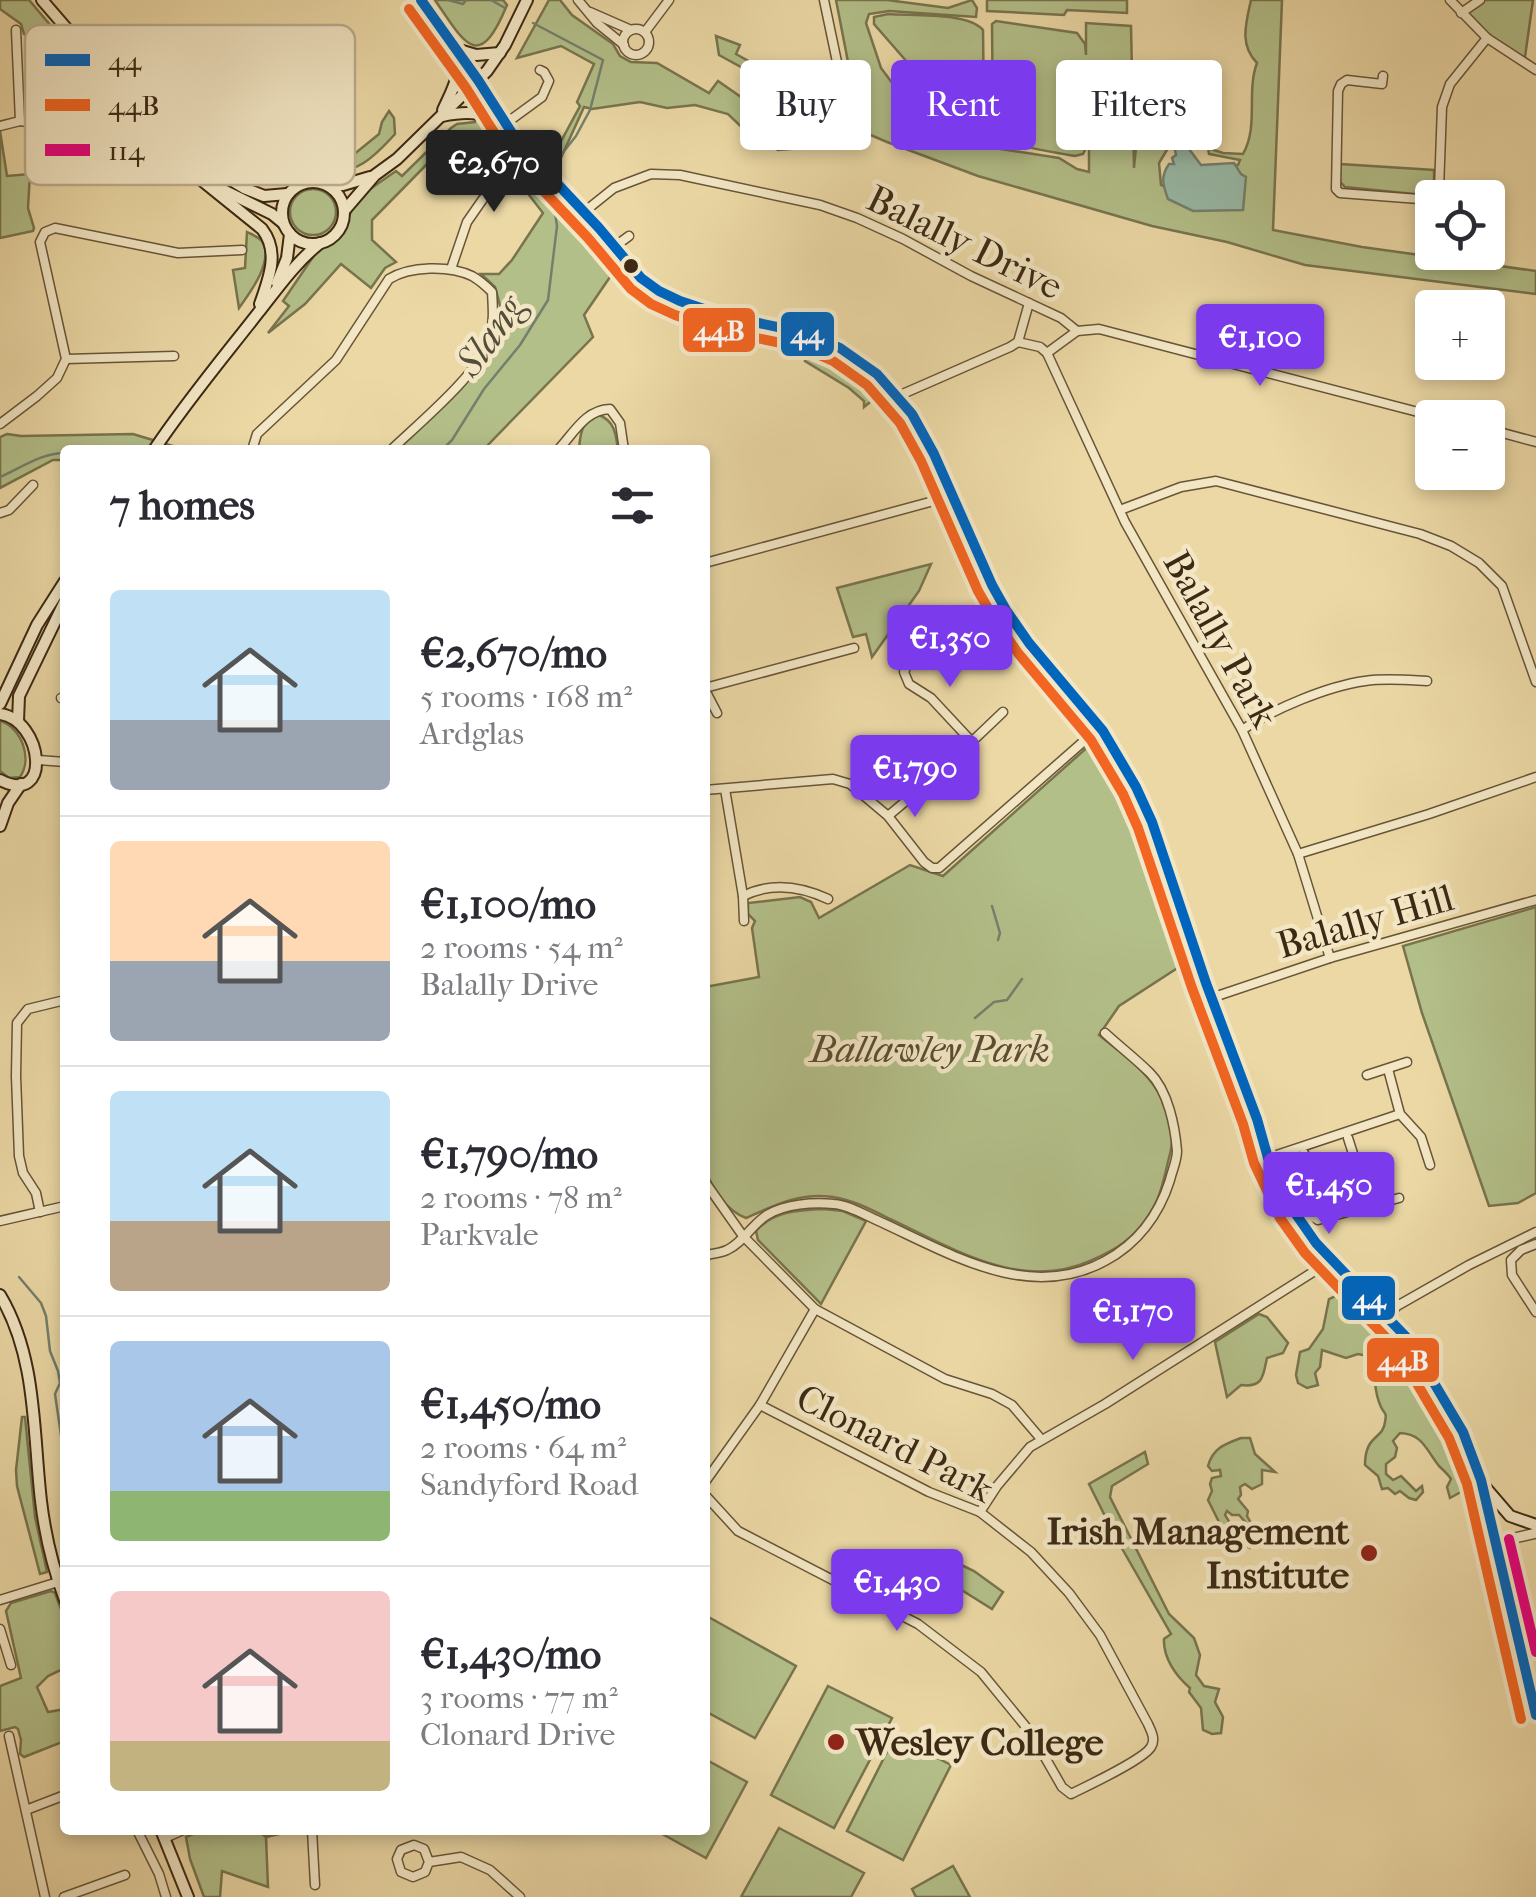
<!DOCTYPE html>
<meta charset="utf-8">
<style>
:root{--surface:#fff;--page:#f2f2f3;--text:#2b2b33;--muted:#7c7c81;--line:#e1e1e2;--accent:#7c3aed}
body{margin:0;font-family:"IM FELL French Canon",serif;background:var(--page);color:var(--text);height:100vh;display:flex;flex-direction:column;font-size:38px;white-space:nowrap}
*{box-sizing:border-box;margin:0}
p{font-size:32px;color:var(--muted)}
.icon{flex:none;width:55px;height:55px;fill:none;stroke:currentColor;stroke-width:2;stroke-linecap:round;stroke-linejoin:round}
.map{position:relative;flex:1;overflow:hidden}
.sheet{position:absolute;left:60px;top:445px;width:650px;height:1390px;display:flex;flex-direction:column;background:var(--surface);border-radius:10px;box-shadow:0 5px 15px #0003}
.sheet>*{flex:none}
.top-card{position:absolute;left:740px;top:60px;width:645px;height:90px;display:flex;gap:20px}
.controls{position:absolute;left:1415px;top:180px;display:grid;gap:20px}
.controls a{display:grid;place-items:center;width:90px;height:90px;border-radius:10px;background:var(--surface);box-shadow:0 5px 15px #0003;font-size:50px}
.price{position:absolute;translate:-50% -85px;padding:0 22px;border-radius:10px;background:var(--accent);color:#fff;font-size:32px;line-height:65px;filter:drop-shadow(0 2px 5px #0008)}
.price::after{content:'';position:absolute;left:50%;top:60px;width:30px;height:22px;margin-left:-15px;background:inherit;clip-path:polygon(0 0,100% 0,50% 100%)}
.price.active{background:#222;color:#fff}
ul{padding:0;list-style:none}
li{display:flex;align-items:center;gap:30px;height:250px;padding:0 50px}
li+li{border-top:2px solid var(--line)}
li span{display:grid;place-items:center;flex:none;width:280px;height:200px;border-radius:10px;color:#555}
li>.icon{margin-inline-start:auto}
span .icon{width:120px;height:120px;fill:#fffc;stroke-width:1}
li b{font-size:42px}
h2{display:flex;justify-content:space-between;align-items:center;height:120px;padding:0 50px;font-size:42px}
.pill{padding:0 35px;border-radius:10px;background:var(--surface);box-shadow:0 5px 15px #0003;font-size:35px;line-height:90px}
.pill.active{background:var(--accent);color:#fff}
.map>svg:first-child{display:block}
</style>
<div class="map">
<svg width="1536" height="1897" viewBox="0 0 1536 1897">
<rect width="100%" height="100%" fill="#ebd8a5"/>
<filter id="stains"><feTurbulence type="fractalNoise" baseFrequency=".002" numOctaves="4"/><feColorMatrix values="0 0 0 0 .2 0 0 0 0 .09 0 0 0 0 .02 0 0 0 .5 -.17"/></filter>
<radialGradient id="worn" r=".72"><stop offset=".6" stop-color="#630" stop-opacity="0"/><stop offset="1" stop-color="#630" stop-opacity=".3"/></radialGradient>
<g fill="#b3bf89" stroke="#78744e" stroke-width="2.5">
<path d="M0,0H29L118,105L124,115L123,120L116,126L97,122L110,119L109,112L51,51L31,50L35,42L24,34L21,24L0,9Z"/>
<path d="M435,0H503L507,5C479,73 465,44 435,0Z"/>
<path d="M549,0H560L572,15L613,44L620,56L631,62L657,63L709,93L718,81L751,104L826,146L778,150L751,136L728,114L695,105L667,108L640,102L592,109L584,107L560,160L549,162L538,146L548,148L559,145L580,106L577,102L594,64L561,46L517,58Z"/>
<path d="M836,0H887L948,8L972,0L977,8L976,17L889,11L869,14L866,23L881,68L910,107L946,121L988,147L1059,158L1077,169L1089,172V142L1083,154L1075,156C1051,151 1007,148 993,128L992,24L996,21L1077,33L1085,44L1086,55V23L1131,26L1134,168L1139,116L1141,147L1162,141L1171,143L1159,163L1161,185L1188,198L1212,165H1238L1240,160L1209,154L1208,148L1223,153L1243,154C1259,126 1246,92 1257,63C1239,45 1246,23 1251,0H1282L1273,230L1362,247L1536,271V294L1305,265L1227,242L1152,226L978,176L887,142L845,124L719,55L716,36L740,45L736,54L788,83L850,111L855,98Z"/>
<path d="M987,0H1127V13L1067,10L1064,15L987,11Z"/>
<path d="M1480,0H1533L1524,64L1461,13Z"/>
<path d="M888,14C912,16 967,12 983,30L984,109L982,115L968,122L961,119L928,86L874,24V17Z"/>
<path d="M389,111L394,118L395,134C377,154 353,180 323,168L315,152L309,153L311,142L326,132L330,136V139L322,146L334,162L348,153L352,156L379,134L382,122Z"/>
<path d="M477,116L492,124L515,154H508L507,159L494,172L496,159L467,133L432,166L428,163L372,220V240L396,262L385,268L371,288L341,264L305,304L268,333L289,306L283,301L315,254L342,233L352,209L363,194L396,171L402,176L451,128L457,124L475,122Z"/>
<path d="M0,131L7,176L30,174L28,208L34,228L33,231L0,238Z"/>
<path d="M1340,164L1434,170C1434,180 1436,192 1424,195L1345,187L1340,182Z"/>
<path d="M528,170L602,249L612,274L584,315L593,337L483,450H397L461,389L495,344L501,309L495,287L481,274H499L512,260L543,213L516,178L523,171Z"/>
<circle cx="313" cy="212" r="23"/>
<path d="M247,232C251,234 258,237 261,240C276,258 250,293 239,308L233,270L245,268Z"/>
<path d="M745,332L808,344L810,343C833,351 853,365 872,382L871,384L876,391L875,398L864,407V401L849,388L805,361L807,345L788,342L786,352L742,335Z"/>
<path d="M599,415C615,421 616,435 618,450H579C580,433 582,420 599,415Z"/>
<path d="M7,434L21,436L133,434L186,450H65V460H53L0,488V437Z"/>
<path d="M931,564L919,591L872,657L866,634L853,637L837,588Z"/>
<path d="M0,721C21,727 33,758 20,777L9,778L0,771Z"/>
<path d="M1091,744C1116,752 1149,847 1156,873C1164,903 1169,935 1183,963L1179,967L1119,1006L1099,1035C1136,1065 1167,1084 1172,1136C1173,1147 1169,1156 1167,1166C1161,1192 1158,1205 1140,1227C1126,1244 1110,1252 1090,1261C1021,1292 952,1248 890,1219C872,1210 853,1200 833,1197C801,1192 775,1205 746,1218C725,1210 714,1190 705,1170V987L759,977L752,928L755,921L748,914V903L800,897L811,902L819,918L910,865L943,876Z"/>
<path d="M1536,907V1193L1518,1203L1489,1206L1422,1013L1403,946Z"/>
<path d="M824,1209L843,1211L866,1221L821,1304L758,1240L756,1231C773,1211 799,1210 824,1209Z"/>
<path d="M1342,1293C1372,1322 1406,1350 1429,1385C1449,1415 1462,1451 1472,1486L1450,1498L1447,1487L1451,1479C1448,1474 1443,1470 1439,1466C1426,1450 1423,1434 1400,1433L1393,1441L1397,1448L1395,1457L1386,1464V1474L1393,1480L1401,1476L1416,1491L1422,1486L1423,1492L1416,1500L1409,1498L1400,1491L1395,1494L1388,1488L1382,1489L1378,1476L1365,1465C1365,1434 1383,1440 1385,1422C1387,1412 1385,1415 1381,1407C1375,1394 1372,1370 1378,1358L1358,1354L1346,1358L1322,1350L1320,1367L1315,1373L1318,1385L1307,1388L1298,1383L1296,1375L1300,1352L1309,1349L1323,1329L1329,1299Z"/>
<path d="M1259,1314L1267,1317L1288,1343L1283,1353L1267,1358C1263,1375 1264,1388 1241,1385L1227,1397L1215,1342Z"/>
<path d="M22,1417H25L35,1517L47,1572L40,1574L17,1486L16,1470Z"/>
<path d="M1241,1438H1250L1255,1454L1275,1472L1262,1470V1484L1252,1489L1245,1484L1240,1487L1241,1495L1238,1499L1248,1511L1247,1516L1251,1523L1266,1534L1250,1548L1242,1543L1237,1530L1247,1524L1239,1515H1232L1227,1511L1225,1515L1230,1523L1228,1528L1221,1526L1208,1500L1212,1491L1210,1484L1212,1478L1221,1476L1220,1470L1212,1471L1208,1466C1213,1448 1225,1444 1241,1438Z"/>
<path d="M1145,1452L1148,1464L1112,1486L1110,1497L1169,1614L1194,1638L1200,1655L1196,1675L1204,1686L1219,1689L1215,1702L1223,1717L1221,1733L1212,1734L1203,1730L1201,1708L1189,1692L1190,1688C1176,1676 1163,1658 1164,1639L1171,1634L1116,1538L1089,1484Z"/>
<path d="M943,1556L974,1571L1003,1592L992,1609L936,1574Z"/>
<path d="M51,1591L55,1593L65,1620V1668L48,1676L37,1687L48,1712L65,1709V1741L24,1757L20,1754L21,1740L18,1729L15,1727L0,1731V1686L21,1678L6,1611L11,1603Z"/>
<path d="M705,1615L796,1666L755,1738L705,1711Z"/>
<path d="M828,1686L892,1718L834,1828L771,1795Z"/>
<path d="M895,1736L951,1765L903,1860L847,1831Z"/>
<path d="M705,1759L747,1782L706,1858L655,1830H705Z"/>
<path d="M779,1828L864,1873L851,1897H741Z"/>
<path d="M202,1830H257L266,1837L273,1830H297L266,1837L268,1887L222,1871L220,1897H204L190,1859L186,1837Z"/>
<path d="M953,1866L970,1897H916L912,1889Z"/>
</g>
<path fill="#98baa8" stroke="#74806d" stroke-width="2.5" d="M1177,147L1189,149L1201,165L1234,163L1241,174L1246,177L1243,210L1193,211L1168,199C1163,185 1160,177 1169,164H1174L1172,158L1176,155L1175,150Z"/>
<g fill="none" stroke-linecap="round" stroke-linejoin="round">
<g stroke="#74806d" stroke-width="2.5">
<path d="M448,0L463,4L466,0"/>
<path d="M491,0L505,8"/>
<path d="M533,23L603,60L590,110L576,136L557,160"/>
<path d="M442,450L452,440L484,389L520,345L548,300L557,226L554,206L540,186"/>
<path d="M0,477C21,468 41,453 65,453"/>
<path d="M992,906L1000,933L998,940"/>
<path d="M975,1018L994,1002L1007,1000L1022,979"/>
<path d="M19,1277L41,1303L46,1316L50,1351L58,1371L60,1383L55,1394L62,1442L63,1510L65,1511"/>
</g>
<defs>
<g id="minor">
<path d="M578,0L597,23L624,45"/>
<path d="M824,0L845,100"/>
<path d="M1450,0L1487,38L1536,70"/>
<path d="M590,12L631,30"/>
<path d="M1461,13L1480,0"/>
<circle cx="636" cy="42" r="13"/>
<path d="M16,30L20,121"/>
<path d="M645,32L669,0"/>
<path d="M1383,76L1382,84L1347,80L1341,84L1338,91L1336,189L1340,193L1432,200"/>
<path d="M505,124L542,97L549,81L544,72L540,70"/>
<path d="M0,126L20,121L118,135L127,132L143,117"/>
<path d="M1437,198L1439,189L1442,107L1450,84L1487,38"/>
<path d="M584,212L614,188L651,174L680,175L820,205L857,218L903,239L971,276L1061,318L1077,331"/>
<path d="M614,247L629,236"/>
<path d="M451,269L467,222L483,199L528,155"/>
<path d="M1018,342L1040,347L1047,353L1077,331L1099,329L1441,418"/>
<path d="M1047,353L1125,522L1242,730L1298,854L1330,958"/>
<path d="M66,359L174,356"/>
<path d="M898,396L1010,347L1018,342L1029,303"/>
<path d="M0,424L37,396L57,378L66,359L40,242L45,232L55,228L178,253L242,250"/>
<path d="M1488,429L1536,442"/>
<path d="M252,450L257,434L336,360L389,279C410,266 449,265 472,276C479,280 486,286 492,292C493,308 494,323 490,339C481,372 417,425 391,450"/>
<path d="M558,450C574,433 585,410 610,409L620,423L624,450"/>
<path d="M1120,510L1181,487L1216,481L1420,534L1451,546L1479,563L1502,586L1536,682"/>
<path d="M0,513L9,510L33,485"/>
<path d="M705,563L952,496"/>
<path d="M921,642L912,655L904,672L909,684L931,698L972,742"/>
<path d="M705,688L854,648"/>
<path d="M705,690L717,713"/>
<path d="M61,698L65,697"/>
<path d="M1242,730C1273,709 1328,686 1365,681C1385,678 1407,680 1427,681"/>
<path d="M38,760L65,762"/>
<path d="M725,789L743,896L744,921"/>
<path d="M705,790L833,779L850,784L888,816L924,862L932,868H939L1100,727"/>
<path d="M888,816L938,774L1003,712"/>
<path d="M1298,854L1429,814L1536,777"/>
<path d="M743,896C771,882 800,886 828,899"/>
<path d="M1211,998L1330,958L1536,900"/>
<path d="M1388,1069L1400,1114L1421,1137L1430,1165"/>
<path d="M1367,1075L1407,1062"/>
<path d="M1304,1153L1312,1175"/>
<path d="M1268,1158L1400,1114"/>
<path d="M1296,1180L1313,1217L1318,1220L1399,1198"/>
<path d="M705,1182L743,1236L815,1309L945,1379L992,1394L1012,1405L1041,1439"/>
<path d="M1280,1186L1356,1163L1348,1138"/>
<path d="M40,1212L36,1193L23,1173L19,1156L16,1076L17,1023L28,1009L65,1000"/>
<path d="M0,1221L65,1206"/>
<path d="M1536,1244L1521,1250L1511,1260L1512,1275L1536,1312"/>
<path d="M705,1255C712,1254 721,1253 727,1250C743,1243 752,1224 767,1215C785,1204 813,1202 834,1204C850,1205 868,1217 883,1223C952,1255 1030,1302 1105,1261C1137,1244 1159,1215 1170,1180C1172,1171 1177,1161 1177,1151C1175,1126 1168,1091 1150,1073C1136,1059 1119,1046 1105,1033"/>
<path d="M1387,1317L1397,1306L1469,1265L1536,1232"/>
<path d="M705,1482L760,1405L815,1309"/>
<path d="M705,1495L738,1531L918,1624L981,1672L1031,1733L1062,1787L1071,1794C1087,1786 1143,1760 1151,1747C1156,1739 1151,1731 1148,1724L1100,1635L1069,1593L1031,1552L980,1512L929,1492L760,1405"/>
<path d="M980,1512L997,1486L1030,1447L1105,1404L1332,1260"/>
<path d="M0,1600L58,1582"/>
<path d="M0,1629L11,1665"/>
<path d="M9,1736L45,1897"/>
<path d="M26,1810L65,1795"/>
<path d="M137,1830L159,1874L166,1897"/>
<path d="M312,1830L315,1885"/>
<path d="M165,1838L183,1830"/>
<path d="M429,1862L424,1849L414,1845L401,1850L397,1859L401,1872L413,1877L425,1872L429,1862L461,1857L490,1870L520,1897"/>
<path d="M64,1897L125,1875"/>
</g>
<g id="tertiary">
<path d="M421,0L478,80"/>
<path d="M1494,1543L1536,1533"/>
</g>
<g id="secondary">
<path d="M42,0L143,117L169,143L244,188L264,196L287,194"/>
<path d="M478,80L528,155L593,222L641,278L659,291L680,301L725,316L806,333L840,348L877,374L912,414L934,454L992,585L1006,610L1029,643L1103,731L1136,787L1152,822L1206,983L1257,1119L1268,1158L1293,1210L1316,1243L1408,1339L1434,1380L1463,1432L1481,1480L1507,1598L1536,1715"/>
<path d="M443,110C454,86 461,77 456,49L476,55L500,53"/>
<path d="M442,116C467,111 478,112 503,121"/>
<path d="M171,147L175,156L196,175"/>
<path d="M194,174L262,229C280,252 269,278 260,304"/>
<circle cx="313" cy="213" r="31"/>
<path d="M215,186L272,214L283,223"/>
<path d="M329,186L343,185L370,177"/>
<path d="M344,211L375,175L397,159L487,71L505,45L527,0"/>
<path d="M277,283L287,258L290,234"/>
<path d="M154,450C186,402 222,359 258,313C277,289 295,263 320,243"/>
<path d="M0,704L37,625L65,581"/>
<path d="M0,714C43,720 53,807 0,780"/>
<path d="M18,721L19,696L65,601"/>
<path d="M0,826L8,803L21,784"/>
<path d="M0,1295C37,1357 33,1432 41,1501C45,1535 53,1568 65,1600"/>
<path d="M1485,1487L1510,1516L1536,1525"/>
<path d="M1488,1529L1487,1572L1491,1589L1507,1598"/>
<path d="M161,1830L188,1897"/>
</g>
</defs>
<use href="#minor" stroke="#685538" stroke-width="11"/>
<use href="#tertiary" stroke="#685538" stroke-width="12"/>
<use href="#secondary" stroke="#3d2914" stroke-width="14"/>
<use href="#minor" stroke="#f2e6c4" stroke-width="8"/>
<use href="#tertiary" stroke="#f2e6c4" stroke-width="9"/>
<use href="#secondary" stroke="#f2e6c4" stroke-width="10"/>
<defs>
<path id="bus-1" d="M421,0L478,80L517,141L599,228L641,278L659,291L680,301L725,316L806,333L840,348L877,374L912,414L934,454L992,585L1006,610L1029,643L1103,731L1136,787L1152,822L1206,983L1257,1119L1268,1158L1293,1210L1316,1243L1408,1339L1463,1432L1481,1480L1536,1715"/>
<path id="bus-2" d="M409,9L466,88L505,150L588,238L631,289L651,304L675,315L722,331L801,347L833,361L867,385L900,423L921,461L978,591L993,617L1018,653L1091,740L1123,794L1138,828L1192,988L1243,1124L1254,1163L1280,1218L1305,1253L1396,1348L1449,1438L1467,1484L1521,1719"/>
<path id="bus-3" d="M1509,1539L1536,1652"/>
</defs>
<use href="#bus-1" stroke="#f2e6c4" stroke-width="18"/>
<use href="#bus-2" stroke="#f2e6c4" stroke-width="18"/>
<use href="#bus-3" stroke="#f2e6c4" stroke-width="18"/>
<use href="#bus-1" stroke="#0065bd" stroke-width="10"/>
<use href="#bus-2" stroke="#f26522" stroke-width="10"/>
<use href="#bus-3" stroke="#e5007d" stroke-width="10"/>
</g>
<circle fill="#3d2914" stroke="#f2e6c4" stroke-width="4" cx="631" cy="266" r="9"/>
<g fill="#8f2418" stroke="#f2e6c4" stroke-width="4">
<circle cx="1369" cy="1553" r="10"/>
<circle cx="836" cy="1742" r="10"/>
</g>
<g text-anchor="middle" stroke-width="9" stroke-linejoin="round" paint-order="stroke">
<g font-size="38" fill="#3d2914" stroke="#f2e6c4">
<text transform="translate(965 242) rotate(26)" y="13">Balally Drive</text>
<text transform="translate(1221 639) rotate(61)" y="13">Balally Park</text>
<text transform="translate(1365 921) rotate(-16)" y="13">Balally Hill</text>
<text transform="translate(895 1443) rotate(27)" y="13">Clonard Park</text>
</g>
<g font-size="38" font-style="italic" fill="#5a4e31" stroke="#f2e6c4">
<text x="930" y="1062">Ballawley Park</text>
</g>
<g font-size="38" font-weight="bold" fill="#3d2914" stroke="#f2e6c4" text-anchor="end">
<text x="1349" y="1544">Irish Management<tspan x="1349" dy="44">Institute</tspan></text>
<text x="856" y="1755" text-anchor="start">Wesley College</text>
</g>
<g font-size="40" font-style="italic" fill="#544d39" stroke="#f2e6c4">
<text transform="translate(489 335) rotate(-55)" y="14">Slang</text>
</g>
</g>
<rect x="25" y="25" width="330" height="160" rx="15" fill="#f2e6c4" stroke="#bcad8f" stroke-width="2.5"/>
<rect x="45" y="54" width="45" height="12" fill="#0065bd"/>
<rect x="45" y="99" width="45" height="12" fill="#f26522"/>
<rect x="45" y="144" width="45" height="12" fill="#e5007d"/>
<g font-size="28" fill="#3d2914">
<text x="108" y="70">44</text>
<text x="108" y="115">44B</text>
<text x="108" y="160">114</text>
</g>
<g stroke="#f2e6c4" stroke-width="4">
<rect x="681" y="306" width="76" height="48" rx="10" fill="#f26522"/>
<rect x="779" y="310" width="57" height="48" rx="10" fill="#0065bd"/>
<rect x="1340" y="1274" width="57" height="48" rx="10" fill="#0065bd"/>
<rect x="1365" y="1336" width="76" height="48" rx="10" fill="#f26522"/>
</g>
<g font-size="28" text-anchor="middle" font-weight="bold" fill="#fff">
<text x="719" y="340">44B</text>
<text x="807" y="343">44</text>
<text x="1369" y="1308">44</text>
<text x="1403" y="1370">44B</text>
</g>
<rect width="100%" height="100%" filter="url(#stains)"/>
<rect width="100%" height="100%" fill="url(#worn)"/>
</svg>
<div class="controls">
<a><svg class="icon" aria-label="locate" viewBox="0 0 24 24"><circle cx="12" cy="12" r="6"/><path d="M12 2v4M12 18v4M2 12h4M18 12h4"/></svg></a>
<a>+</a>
<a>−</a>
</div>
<b class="price active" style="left:494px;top:215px">€2,670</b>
<b class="price" style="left:1260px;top:389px">€1,100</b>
<b class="price" style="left:950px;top:690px">€1,350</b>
<b class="price" style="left:915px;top:820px">€1,790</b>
<b class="price" style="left:1329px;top:1237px">€1,450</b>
<b class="price" style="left:1133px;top:1363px">€1,170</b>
<b class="price" style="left:897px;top:1634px">€1,430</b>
<div class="top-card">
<a class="pill">Buy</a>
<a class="pill active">Rent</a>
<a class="pill">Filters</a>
</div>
<section class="sheet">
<h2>7 homes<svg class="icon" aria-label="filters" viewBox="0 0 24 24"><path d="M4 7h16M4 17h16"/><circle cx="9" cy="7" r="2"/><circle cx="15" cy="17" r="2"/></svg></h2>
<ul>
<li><span style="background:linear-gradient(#bfe0f5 65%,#9aa5b1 0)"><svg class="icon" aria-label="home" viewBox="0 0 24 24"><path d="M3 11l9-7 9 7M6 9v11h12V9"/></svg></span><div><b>€2,670/mo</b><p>5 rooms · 168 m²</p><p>Ardglas</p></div></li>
<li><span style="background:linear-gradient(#ffd9b3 60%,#9aa5b1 0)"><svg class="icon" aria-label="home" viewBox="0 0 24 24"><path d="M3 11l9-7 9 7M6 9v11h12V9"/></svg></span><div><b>€1,100/mo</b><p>2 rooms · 54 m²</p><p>Balally Drive</p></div></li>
<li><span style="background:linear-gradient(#bfe0f5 65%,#b9a48a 0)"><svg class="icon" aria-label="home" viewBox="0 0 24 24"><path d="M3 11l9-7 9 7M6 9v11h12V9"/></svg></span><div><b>€1,790/mo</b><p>2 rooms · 78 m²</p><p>Parkvale</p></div></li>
<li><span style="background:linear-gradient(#a9c7e8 75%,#8fb573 0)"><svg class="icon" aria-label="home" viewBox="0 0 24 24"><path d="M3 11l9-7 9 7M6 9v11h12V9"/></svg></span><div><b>€1,450/mo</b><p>2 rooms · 64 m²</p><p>Sandyford Road</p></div></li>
<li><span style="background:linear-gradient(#f6c9c9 75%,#c2b280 0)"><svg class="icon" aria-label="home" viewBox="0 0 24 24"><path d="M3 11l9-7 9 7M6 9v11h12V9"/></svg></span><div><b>€1,430/mo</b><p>3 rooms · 77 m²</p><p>Clonard Drive</p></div></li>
</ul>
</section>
</div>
